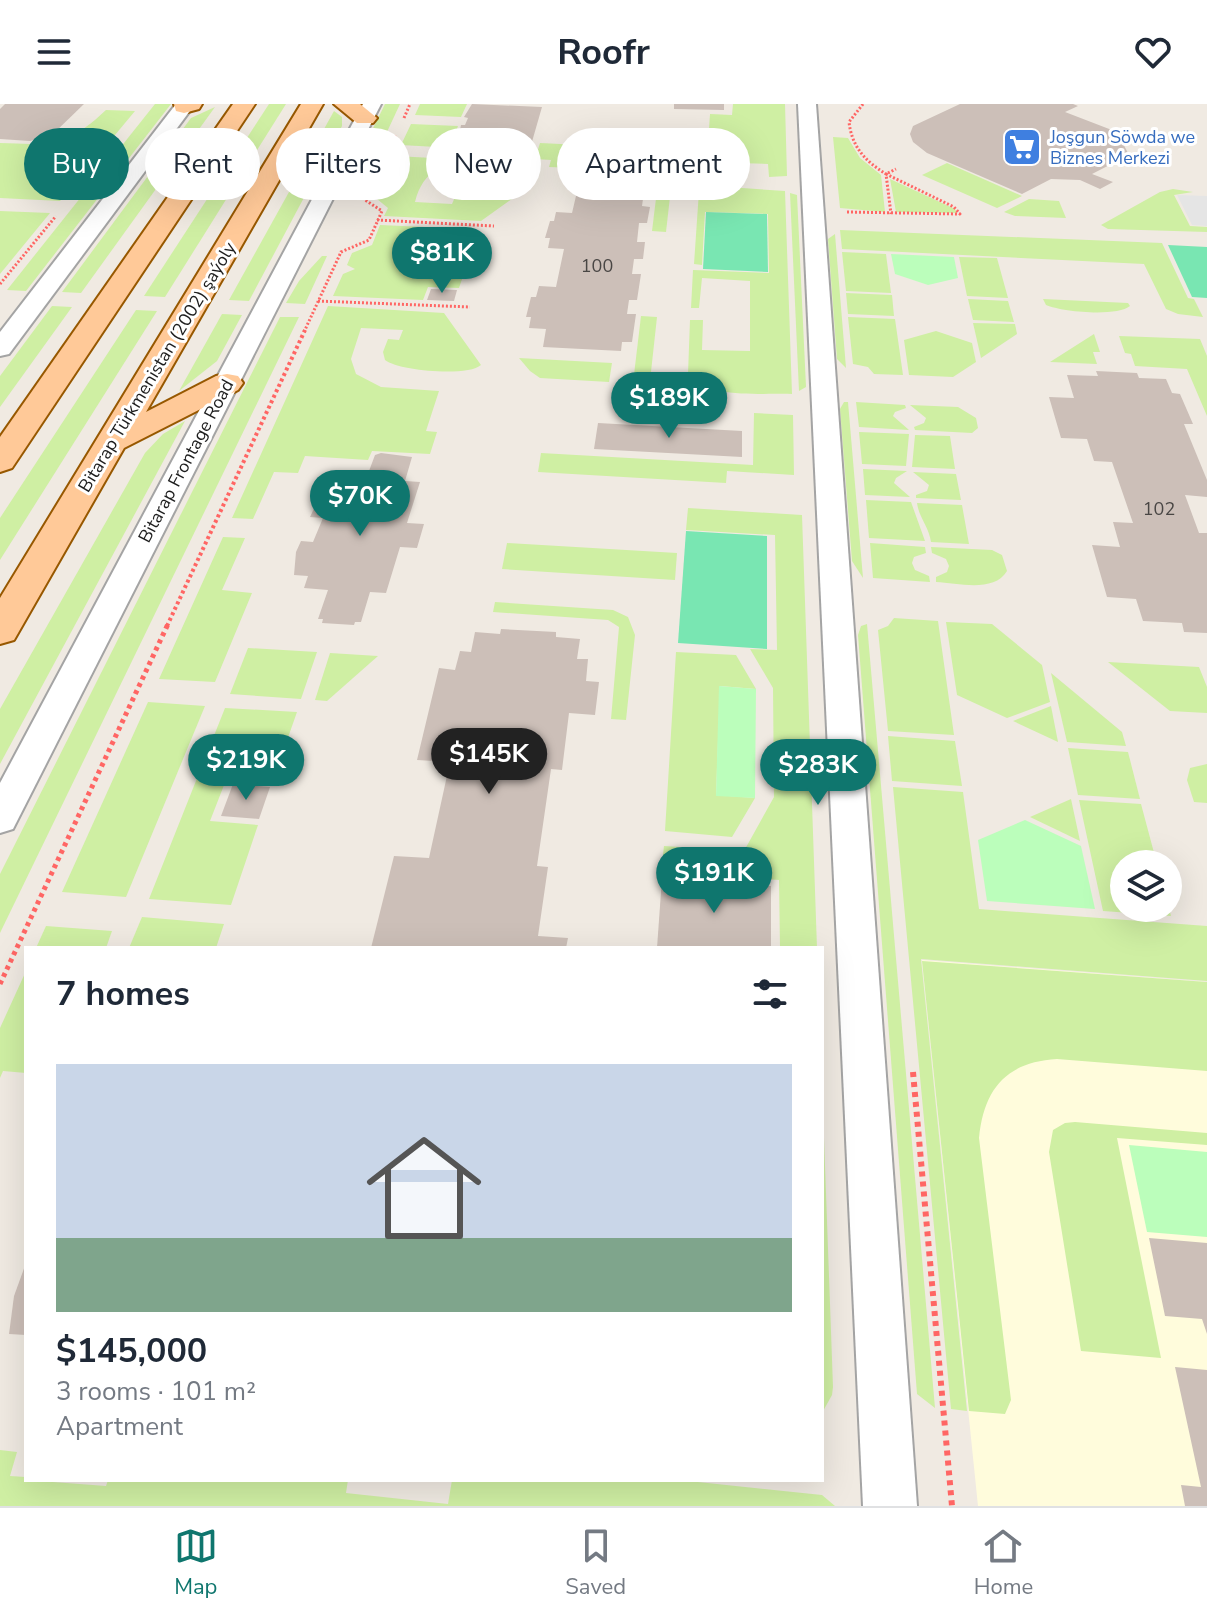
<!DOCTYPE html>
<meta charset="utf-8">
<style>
:root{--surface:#fff;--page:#f2f2f3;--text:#1f2937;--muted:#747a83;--line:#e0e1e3;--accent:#0f766e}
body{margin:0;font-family:"Nunito Sans",sans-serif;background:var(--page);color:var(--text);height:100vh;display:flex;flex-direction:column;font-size:30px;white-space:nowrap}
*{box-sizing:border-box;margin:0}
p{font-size:26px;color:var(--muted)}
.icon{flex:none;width:44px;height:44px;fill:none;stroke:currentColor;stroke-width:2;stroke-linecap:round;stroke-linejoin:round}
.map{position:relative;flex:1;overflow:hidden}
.side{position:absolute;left:24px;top:842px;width:800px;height:536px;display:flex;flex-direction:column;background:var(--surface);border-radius:0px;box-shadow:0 8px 32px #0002}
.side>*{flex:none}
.top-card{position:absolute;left:24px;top:24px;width:800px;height:72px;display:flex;gap:16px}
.tools{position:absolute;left:1110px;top:746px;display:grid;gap:16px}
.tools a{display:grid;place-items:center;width:72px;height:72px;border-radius:50%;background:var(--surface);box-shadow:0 8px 32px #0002;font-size:40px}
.price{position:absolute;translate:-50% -68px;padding:0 18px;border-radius:28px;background:var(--accent);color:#fff;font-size:26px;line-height:52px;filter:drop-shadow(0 2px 4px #0008)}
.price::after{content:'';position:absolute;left:50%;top:48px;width:24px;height:18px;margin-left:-12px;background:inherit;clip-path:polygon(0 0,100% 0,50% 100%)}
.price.current{background:#222;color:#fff}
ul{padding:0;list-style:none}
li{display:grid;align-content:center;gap:16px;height:424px;padding:0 32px}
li+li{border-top:2px solid var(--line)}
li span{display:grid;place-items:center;height:248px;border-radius:0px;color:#555}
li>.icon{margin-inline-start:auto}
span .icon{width:144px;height:144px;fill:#fffc;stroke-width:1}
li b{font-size:34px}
h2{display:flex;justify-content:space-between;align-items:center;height:96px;padding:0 32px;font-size:34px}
.chip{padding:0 28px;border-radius:36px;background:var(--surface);box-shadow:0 8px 32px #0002;font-size:28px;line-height:72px}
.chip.current{background:var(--accent);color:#fff}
header{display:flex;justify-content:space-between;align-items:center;height:104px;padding:0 32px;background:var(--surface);font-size:36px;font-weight:700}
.tabs{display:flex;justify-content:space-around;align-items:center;height:112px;border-top:2px solid var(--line);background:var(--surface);font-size:22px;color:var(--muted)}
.tabs a{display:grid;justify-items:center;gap:4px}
.tabs .current{color:var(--accent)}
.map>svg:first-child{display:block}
</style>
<header><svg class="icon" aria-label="menu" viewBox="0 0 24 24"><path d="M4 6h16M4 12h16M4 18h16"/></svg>Roofr<svg class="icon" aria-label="heart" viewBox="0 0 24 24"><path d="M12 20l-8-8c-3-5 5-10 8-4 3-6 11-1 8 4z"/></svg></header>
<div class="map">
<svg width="1207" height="1402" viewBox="0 0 1207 1402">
<rect width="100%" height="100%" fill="#f0eae2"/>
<path fill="#fffcdc" d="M922,856L1207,878V1402H978Z"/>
<g fill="#cfefa3">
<path d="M155,0H171L26,187L7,186Z"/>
<path d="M269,0H286L165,193L144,192Z"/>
<path d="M385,0H400L359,88L352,87L353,65Z"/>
<path d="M420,0H467L461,13L415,11Z"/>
<path d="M733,0H785L787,72L769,73L768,60L737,59L736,71L717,70L702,63L707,55L710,10L732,11Z"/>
<path d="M215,3L81,189L62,188L191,14Z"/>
<path d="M106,6L135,7L60,97L0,94V39C51,41 67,43 106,6Z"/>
<path d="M334,7L342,13V22L249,197L229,196Z"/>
<path d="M411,20L458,22L453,36L454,44L401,41Z"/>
<path d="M585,28L678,32L681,37L679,63L667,68L549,63L551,56L535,55L540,39L581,41Z"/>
<path d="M833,33L848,34L860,54L881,71L885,108L840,104Z"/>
<path d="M396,52L526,59C485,68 430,39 415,98L452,100L455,93L445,92L451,78L461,72L534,74L533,80L481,117L384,112L388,104L377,95Z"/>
<path d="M947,59L1022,92L997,104L922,71Z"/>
<path d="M890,75L955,105L957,109L896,108Z"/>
<path d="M658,78L665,79L671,84L666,128L652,127Z"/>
<path d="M713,82L785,87L792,290C764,289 704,295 688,270L690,216H703L702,246L750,247V177L702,174L699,204H691L693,166L769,169L768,110L705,108L702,161L694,160L699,87Z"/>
<path d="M1173,85L1193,88L1174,91L1190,122L1207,123V128L1108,125L1101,121L1160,88Z"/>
<path d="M790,89L797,91L806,283L799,287Z"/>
<path d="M1029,95L1059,97L1066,114L1015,112L1004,108Z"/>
<path d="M0,107L50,109L0,170Z"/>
<path d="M380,121L448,124L444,135L475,137L459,184L428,183L423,196L333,192L343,170L355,165L347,161L352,149L372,141Z"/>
<path d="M840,126L1162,139L1188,194L1194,195L1203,213L1178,210L1166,205L1144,160L842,145Z"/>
<path d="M835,130L846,264L837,255L828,135Z"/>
<path d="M842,148L886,150L891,189L846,187Z"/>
<path d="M322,152H327L305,200L286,199L299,177Z"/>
<path d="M959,153L997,154L1008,194L967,192Z"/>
<path d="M846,189L892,191L894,212L848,210Z"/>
<path d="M968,195L1008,197L1014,218L973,216Z"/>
<path d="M1043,195L1128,199L1130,202C1117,213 1062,208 1046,201Z"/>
<path d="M52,202L72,203L0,303V272Z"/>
<path d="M328,202L444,209L481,261C468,273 399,267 385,256L383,248L388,235L399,236L403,226L361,224L351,255L356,270L381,283L439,287L426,327L437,328L430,350L372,347L368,356L305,352L298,369L274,368L253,415L232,414Z"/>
<path d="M136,206L157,207L0,456V414Z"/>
<path d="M222,210L242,211L217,257L179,287Z"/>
<path d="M641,212L657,213L651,268L647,273L633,279Z"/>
<path d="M280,213H299L0,829V770Z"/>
<path d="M848,213L895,215L903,271L874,270L868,263L853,260Z"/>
<path d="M973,219L1015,220L1017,230L981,254Z"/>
<path d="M936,227L972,239L976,258L953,273L909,271L904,236Z"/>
<path d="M1094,230L1100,248H1093L1097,260L1050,258Z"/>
<path d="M1119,232L1200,235L1207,252V312L1187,265L1135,262L1131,250L1125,249Z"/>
<path d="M519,254L612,259L609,278L540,274L530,267Z"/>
<path d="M844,298H848L863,474L852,457L840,305Z"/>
<path d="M856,298L905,301L906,304L895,308L893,312L909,326L859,323Z"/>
<path d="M910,301L958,303L976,314L978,324L972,329L915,326L914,323L924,319L926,314Z"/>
<path d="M754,309L793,311L794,371L727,367L726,379L538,368L541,349L753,361Z"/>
<path d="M185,317L0,660V605L145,349L163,330Z"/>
<path d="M859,328L909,330L906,362L862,360Z"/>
<path d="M915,331L950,332L955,365L912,363Z"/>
<path d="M863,365L907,367L896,374L894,379L910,393L865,391Z"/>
<path d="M913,368L956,370L961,396L916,394V391L927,387L929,381Z"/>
<path d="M866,396L911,398L925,437L869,434Z"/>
<path d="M917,399L962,401L969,440L931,438C929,423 919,414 917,399Z"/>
<path d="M688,404L802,411L817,844H780L779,776L661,768L664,742L744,747L774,693L773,584L750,545L777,546L775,431L686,426Z"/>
<path d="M223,433L245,434L222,486L252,489L215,578L159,575Z"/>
<path d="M507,439L677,449L675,476L502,465Z"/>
<path d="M870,439L925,443L926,449L914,453L912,459L915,466L929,472L930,478L873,474Z"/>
<path d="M931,443L992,446L1002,451L1007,467C994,489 958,479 936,478V473L947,468L949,462L946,455L932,449Z"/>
<path d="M495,498L613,506L628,513L635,531L626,616L611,615L619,523L608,516L493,508Z"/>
<path d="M894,514L938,517L954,631L888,627L878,526L888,522Z"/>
<path d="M946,518L992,520L1042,561L1050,598L1007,614L957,591Z"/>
<path d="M867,520L935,1304L917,1290L858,531L861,522Z"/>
<path d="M248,544L317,548L301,595L230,590Z"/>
<path d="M676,548L736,551L756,585L720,582L716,691L755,694L732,733L665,727Z"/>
<path d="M330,549L378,552L327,597L315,596Z"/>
<path d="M1108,558L1199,563L1207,583V609L1170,607Z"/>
<path d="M1051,569L1122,628L1126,642L1067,638Z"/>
<path d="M148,598L205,602L126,793L62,788Z"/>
<path d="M1051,602L1058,638L1013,617Z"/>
<path d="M225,604L297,608L272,679L226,676L210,717L258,721L231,801L149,795Z"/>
<path d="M888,632L955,637L962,682L892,677Z"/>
<path d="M1068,644L1128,648L1140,695L1078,691Z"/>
<path d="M1207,660V699L1194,698L1187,676L1190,664Z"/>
<path d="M893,683L963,688L979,805L1207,822V877L921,855L967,1307L951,1305Z"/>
<path d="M1071,695L1080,737L1030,713Z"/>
<path d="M1079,696L1141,700L1157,760H1124V804H1168V800L1171,812L1103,807Z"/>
<path d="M142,813L224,820L216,844H129Z"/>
<path d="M46,822L112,827L106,844H36Z"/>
<path d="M922,857L1207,878V967L1057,955C1007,958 984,984 979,1034L1011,1296L1005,1310L969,1307Z"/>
<path d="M26,867V969L3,967L0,974V924Z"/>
<path d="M822,978L833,1283L832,1291L822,1309Z"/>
<path d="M1075,1018L1207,1029V1041L1117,1034L1161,1254L1081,1247L1049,1048L1053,1026L1065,1019Z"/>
<path d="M0,1346L17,1348L10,1372L26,1373V1376L106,1382L108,1376H348L346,1389L448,1400L452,1376H679L822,1391L835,1402H0Z"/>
</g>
<g fill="#bbfebb">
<path d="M891,150L954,153L958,174L928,181L895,170Z"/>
<path d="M719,582L756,585L755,694L716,692Z"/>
<path d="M1025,716L1081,742L1095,805L987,797L978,736Z"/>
<path d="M1129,1041L1207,1048V1133L1147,1128Z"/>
</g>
<g fill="#79e6b2">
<path d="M706,108L767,110L768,168L703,165Z"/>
<path d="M1168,141L1207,143V194L1192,193Z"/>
<path d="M686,427L767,432V545L678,539Z"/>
</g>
<path fill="#e5e5e5" d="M1177,91L1207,92V122L1192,121Z"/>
<g fill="#ccbfb8">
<path d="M5,0H84L53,30L30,37L0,35V5Z"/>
<path d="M472,0L542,3L527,55L476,53L471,41H461L460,26L461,21H465L468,14L464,13Z"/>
<path d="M674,0H724V6L674,5Z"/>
<path d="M960,0H1073L1078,2L1065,8L1117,28L1129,51L1092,70L1113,78L1100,85L1080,76L1051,75L1022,90L927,49L913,38L910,30L913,22Z"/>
<path d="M576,92L643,95L642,102L650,103L647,119H639L637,138H645L643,155H634L632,170H641L637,196H629L627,210H636L632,238H622L621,247L543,243L546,225L529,224L531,213H526L531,193H536L539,182L556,183L564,145L548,144L550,134H545L550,117H554L556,108L572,109Z"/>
<path d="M451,124L476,125L472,135L448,134Z"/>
<path d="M431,185L457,186L454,197L427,196Z"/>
<path d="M1096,267L1137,269L1139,274L1166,275L1172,289L1180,290L1193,320H1184L1207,376V393L1185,391L1199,429H1207V529L1184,528L1182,519L1143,517L1136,495L1107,493L1092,441L1120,443L1113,418L1133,419L1112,358L1094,357L1087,335L1061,334L1049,293L1074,294L1067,271L1098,272Z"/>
<path d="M598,319L742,327V353L594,345Z"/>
<path d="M381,349L412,353L405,377L420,378L407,419L424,420L417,444L400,443L386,489L370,488L361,518H355L354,521L322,519L323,515H318L328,486L304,484L308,472L294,471L296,448L301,437L313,438L323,414L310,413L322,388L328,383L341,384L345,374L366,375L375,351Z"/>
<path d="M501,525L556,528V533L580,535L577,555H588L586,577L599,578L595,611L569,609L562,666L551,665L537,762L548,763L538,832L568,834L566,844H371L394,752L429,754L450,658L417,656L439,564L455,566L460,547L471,548L475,528L500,530Z"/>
<path d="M233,680L270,683L259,715L221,712Z"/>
<path d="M662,774L771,782V844H657Z"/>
<path d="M1149,1134L1207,1139V1230L1202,1215L1165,1212Z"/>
<path d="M26,1159V1231L9,1230L14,1192Z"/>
<path d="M1175,1263L1207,1266V1402H1185L1181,1381L1201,1383Z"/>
</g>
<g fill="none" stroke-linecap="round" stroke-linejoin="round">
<defs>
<g id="street">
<path d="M176,0H195L9,250L0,252V228Z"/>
<path d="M363,0H381L13,725L0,729V679Z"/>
<path d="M798,0H816L917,1402H863Z"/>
</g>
<g id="primary">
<path d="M174,0H202L199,5L184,9L176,7Z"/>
<path d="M233,0H255L12,364L0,368V333Z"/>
<path d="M301,0H323L146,308L216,272L227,270L238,272L243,279L238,286L124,344L14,536L0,540V494Z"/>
<path d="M334,0H360L377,14L373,19H357Z"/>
</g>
</defs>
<use href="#street" stroke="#a4a4a4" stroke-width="4"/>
<use href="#primary" stroke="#975800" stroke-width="4"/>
<g stroke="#ff6664" stroke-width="3" stroke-dasharray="2 2" stroke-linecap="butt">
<path d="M863,0L849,18C852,43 865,57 886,70L891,110"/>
<path d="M404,14L410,0"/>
<path d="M847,108L960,110L954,103L886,70L896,65"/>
<path d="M377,116L494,122"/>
<path d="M0,180L56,112"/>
<path d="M318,197L470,203"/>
<path d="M304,228L341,148L369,136L382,107L365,96L396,30"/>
</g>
<path stroke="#ff6664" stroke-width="4" stroke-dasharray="3 3" stroke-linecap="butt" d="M167,522L305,226"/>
<path stroke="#ff6664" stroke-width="5" stroke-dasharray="4 4" stroke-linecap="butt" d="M0,880L168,520"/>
<path stroke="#ff6664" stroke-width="6" stroke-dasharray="5 5" stroke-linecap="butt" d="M913,968L952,1402"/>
<use href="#street" fill="#fff" fill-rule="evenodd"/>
<use href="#primary" fill="#ffc998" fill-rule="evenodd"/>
</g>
<defs>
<symbol id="supermarket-square" viewBox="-11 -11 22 22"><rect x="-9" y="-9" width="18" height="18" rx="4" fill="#3f7fe0" stroke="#fff"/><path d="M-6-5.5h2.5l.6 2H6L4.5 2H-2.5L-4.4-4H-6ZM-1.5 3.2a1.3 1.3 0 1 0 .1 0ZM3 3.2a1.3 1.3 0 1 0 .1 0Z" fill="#fff"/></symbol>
</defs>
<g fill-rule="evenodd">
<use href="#supermarket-square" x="1000" y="21" width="44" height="44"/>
</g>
<g text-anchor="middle" stroke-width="6" stroke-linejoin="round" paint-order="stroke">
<g font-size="18" fill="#366cbe" stroke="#fff" text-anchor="start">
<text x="1050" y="39">Joşgun Söwda we<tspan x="1050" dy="21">Biznes Merkezi</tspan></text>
</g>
<g font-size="18" fill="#494644">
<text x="597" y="168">100</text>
<text x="1159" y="411">102</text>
</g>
<g font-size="18" fill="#1d1d1d" stroke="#fff">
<text transform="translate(157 263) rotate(-59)" y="6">Bitarap Türkmenistan (2002) şaýoly</text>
<text transform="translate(186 357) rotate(-62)" y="6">Bitarap Frontage Road</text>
</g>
</g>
</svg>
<div class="tools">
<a><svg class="icon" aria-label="layers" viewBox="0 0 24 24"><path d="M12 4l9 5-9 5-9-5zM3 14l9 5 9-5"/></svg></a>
</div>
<b class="price" style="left:442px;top:191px">$81K</b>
<b class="price" style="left:669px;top:336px">$189K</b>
<b class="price" style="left:360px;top:434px">$70K</b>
<b class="price current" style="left:489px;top:692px">$145K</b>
<b class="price" style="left:246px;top:698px">$219K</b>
<b class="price" style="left:818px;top:703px">$283K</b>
<b class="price" style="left:714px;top:811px">$191K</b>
<div class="top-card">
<a class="chip current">Buy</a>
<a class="chip">Rent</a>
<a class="chip">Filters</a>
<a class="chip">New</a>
<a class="chip">Apartment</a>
</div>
<section class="side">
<h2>7 homes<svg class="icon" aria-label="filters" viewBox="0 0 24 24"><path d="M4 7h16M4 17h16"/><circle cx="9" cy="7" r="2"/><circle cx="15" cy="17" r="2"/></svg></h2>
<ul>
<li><span style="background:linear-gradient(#c9d6e8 70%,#7fa58c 0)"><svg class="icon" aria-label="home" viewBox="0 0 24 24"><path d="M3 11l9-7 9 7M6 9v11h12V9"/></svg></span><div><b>$145,000</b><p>3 rooms · 101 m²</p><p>Apartment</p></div></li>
</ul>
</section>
</div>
<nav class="tabs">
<a class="current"><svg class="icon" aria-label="map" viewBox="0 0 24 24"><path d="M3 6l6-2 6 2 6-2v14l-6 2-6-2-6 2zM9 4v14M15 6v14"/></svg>Map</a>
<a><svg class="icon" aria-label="saved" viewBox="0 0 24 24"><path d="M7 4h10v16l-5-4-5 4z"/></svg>Saved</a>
<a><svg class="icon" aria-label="home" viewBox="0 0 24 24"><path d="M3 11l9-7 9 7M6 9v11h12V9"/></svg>Home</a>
</nav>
